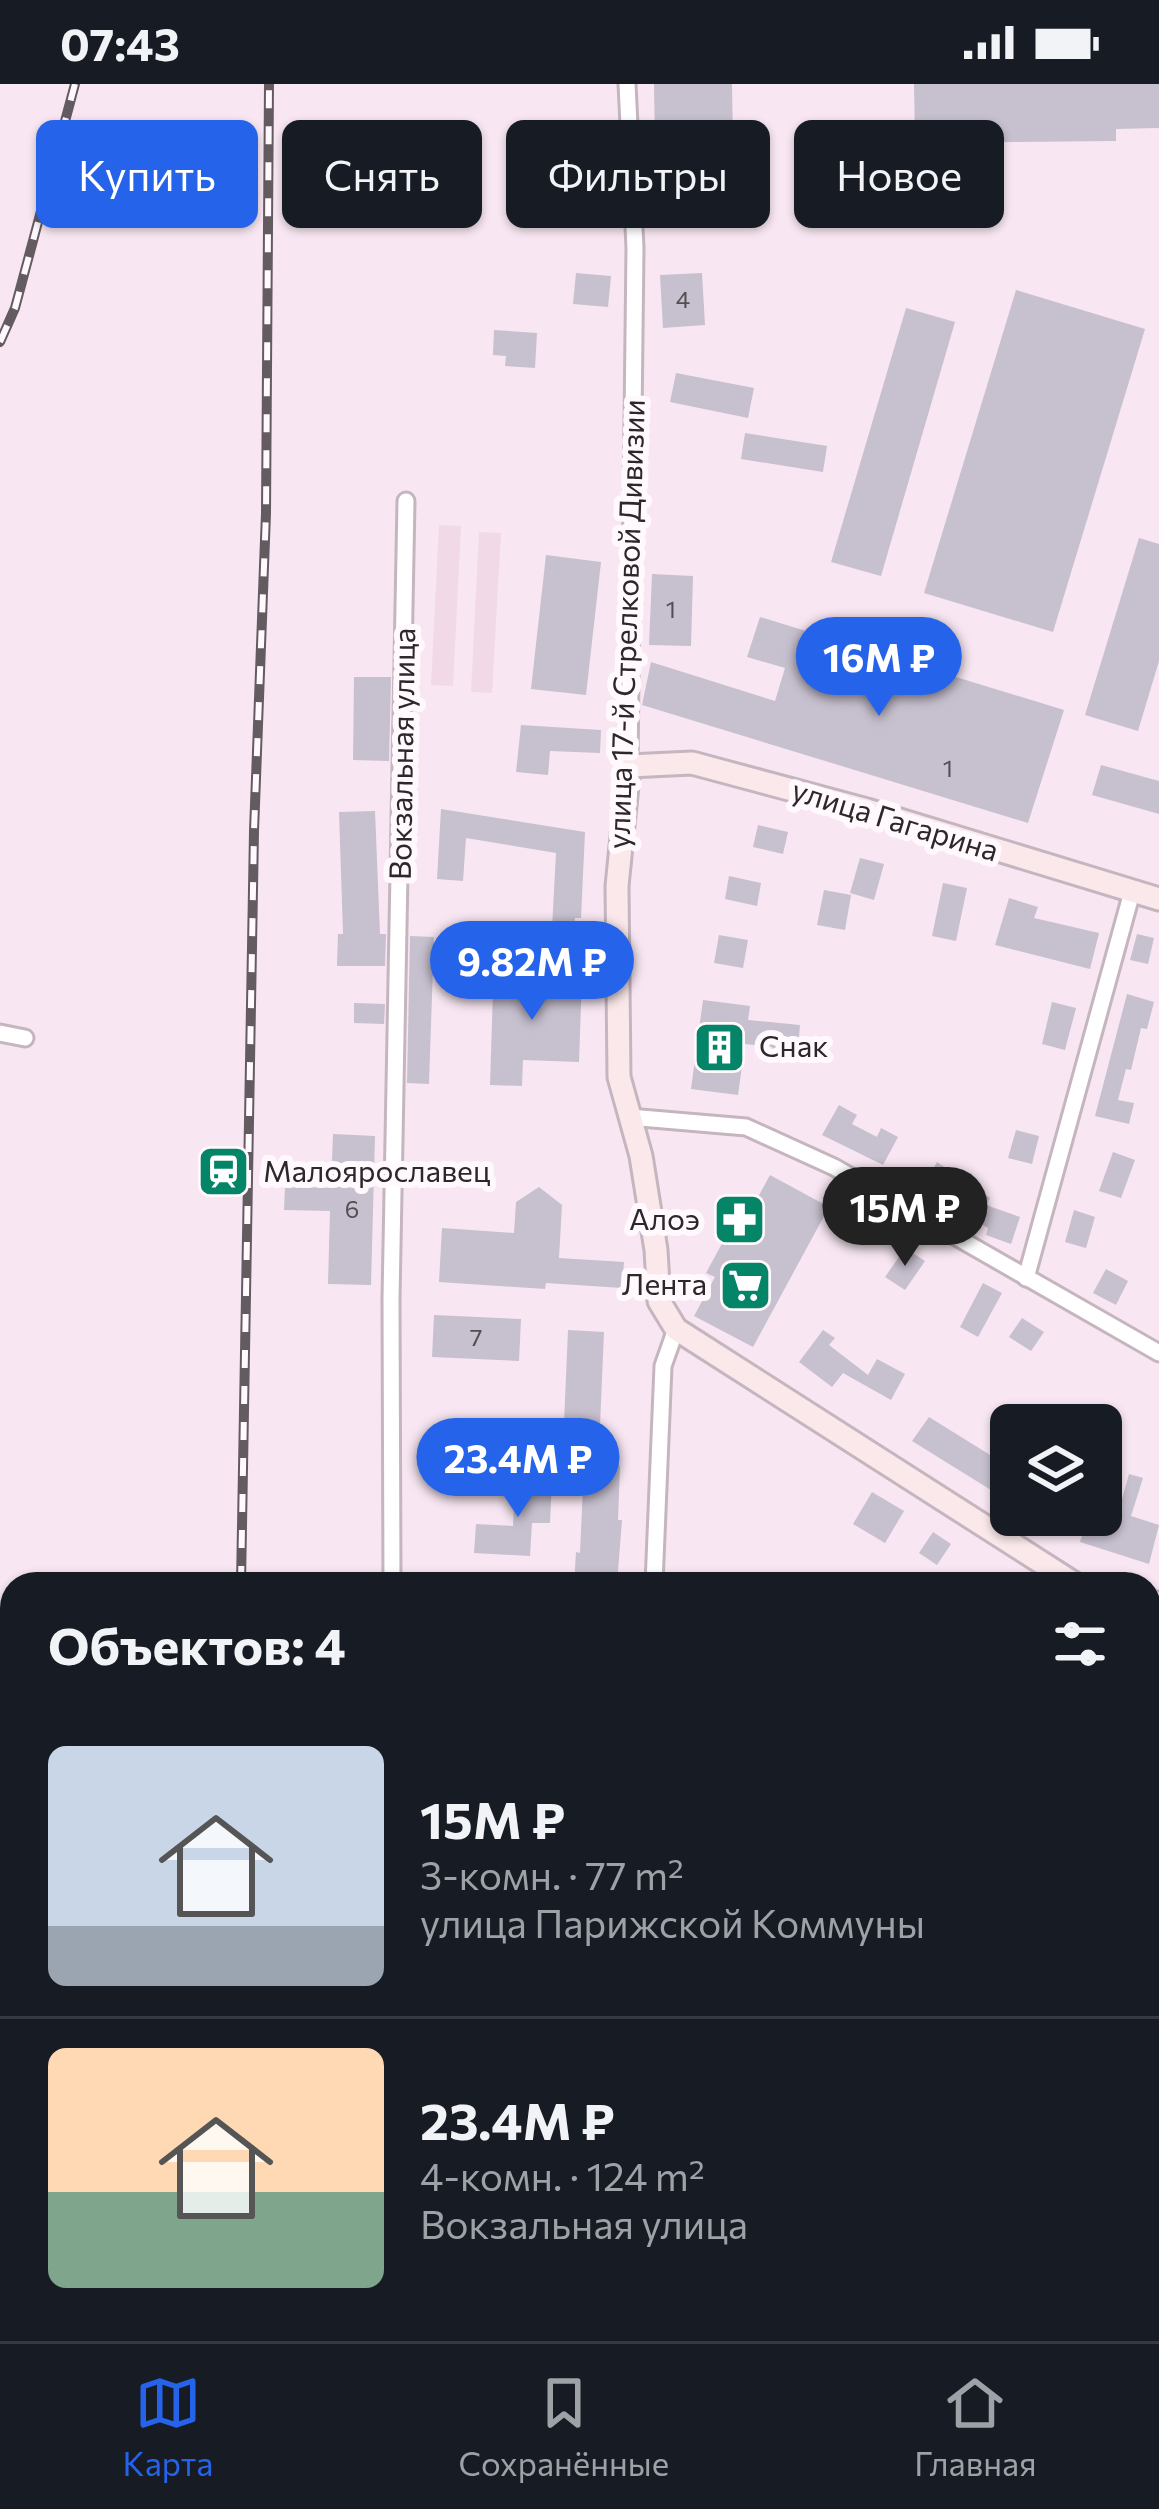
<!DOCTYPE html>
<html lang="ru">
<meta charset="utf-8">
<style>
:root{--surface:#171b24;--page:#20242c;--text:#f1f3f6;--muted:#9ea1a6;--line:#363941;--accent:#2563eb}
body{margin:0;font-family:Commissioner,sans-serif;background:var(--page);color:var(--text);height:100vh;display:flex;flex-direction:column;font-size:45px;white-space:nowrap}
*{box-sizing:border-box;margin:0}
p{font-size:39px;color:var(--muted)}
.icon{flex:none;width:66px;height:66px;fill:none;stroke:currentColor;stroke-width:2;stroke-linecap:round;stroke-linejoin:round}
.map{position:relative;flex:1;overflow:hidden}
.sheet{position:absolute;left:0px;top:1488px;width:1161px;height:771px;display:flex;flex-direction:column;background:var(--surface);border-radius:36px 36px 0 0;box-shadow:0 3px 9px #0004}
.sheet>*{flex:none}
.guide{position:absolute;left:36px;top:36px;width:1089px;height:108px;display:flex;gap:24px}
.tools{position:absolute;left:990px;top:1320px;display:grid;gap:24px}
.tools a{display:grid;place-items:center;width:132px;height:132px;border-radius:18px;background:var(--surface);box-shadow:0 3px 9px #0004;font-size:60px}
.price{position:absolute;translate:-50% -102px;padding:0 27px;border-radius:42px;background:var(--accent);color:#fff;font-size:39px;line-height:78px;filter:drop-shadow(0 3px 6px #0008)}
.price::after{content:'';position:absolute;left:50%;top:72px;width:36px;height:27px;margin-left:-18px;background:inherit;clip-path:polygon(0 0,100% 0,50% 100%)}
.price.current{background:#222;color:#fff}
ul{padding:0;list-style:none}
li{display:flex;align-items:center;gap:36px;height:300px;padding:0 48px}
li+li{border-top:3px solid var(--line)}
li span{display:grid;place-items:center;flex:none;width:336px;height:240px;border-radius:18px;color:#555}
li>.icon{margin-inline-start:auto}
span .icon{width:144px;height:144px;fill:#fffc;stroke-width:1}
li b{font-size:51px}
h2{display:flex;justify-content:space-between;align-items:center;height:144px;padding:0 48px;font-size:51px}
.tag{padding:0 42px;border-radius:18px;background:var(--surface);box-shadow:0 3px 9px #0004;font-size:42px;line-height:108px}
.tag.current{background:var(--accent);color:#fff}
.status{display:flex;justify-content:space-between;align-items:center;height:84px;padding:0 60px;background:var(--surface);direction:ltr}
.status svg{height:33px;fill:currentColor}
.menu{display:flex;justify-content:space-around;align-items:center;height:168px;border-top:3px solid var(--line);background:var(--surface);font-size:33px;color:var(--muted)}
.menu a{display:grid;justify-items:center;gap:6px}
.menu .current{color:var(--accent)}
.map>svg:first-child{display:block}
</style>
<div class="status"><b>07:43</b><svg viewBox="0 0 49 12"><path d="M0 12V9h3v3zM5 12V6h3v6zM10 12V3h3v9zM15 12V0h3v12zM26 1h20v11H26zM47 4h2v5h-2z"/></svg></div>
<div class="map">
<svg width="1159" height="2257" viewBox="0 0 1159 2257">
<rect width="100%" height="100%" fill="#f8e7f2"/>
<g fill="#f1d9e8">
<path d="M439,441L461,442L453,602L431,601Z"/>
<path d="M479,448L501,449L492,609L471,608Z"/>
<path d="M1149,2201L1159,2212V2257H1005L996,2247H1149Z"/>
</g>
<g fill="#c7c0cf">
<path d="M654,0H732L734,120L656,121Z"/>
<path d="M914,0H1159V44L1116,45V57L915,59Z"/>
<path d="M576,189L611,192L608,223L573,220Z"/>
<path d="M702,189L705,241L663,244L660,191Z"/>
<path d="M1016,206L1145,245L1053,548L924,509Z"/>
<path d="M906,224L955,238L881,492L831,478Z"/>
<path d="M494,246L537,249L535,284L505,282L506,272L493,271Z"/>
<path d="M676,289L754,304L748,334L670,318Z"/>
<path d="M745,349L827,362L823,388L741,375Z"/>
<path d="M1139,454L1159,460V577L1138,647L1085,631Z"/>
<path d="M546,471L601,478L586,611L531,605Z"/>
<path d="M652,490L693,492L691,562L649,561Z"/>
<path d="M760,533L1064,626L1028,739L642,621L651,578L775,617L785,584L747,573Z"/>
<path d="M354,593H391L389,677L353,676Z"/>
<path d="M521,641L601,646L600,669L550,667L548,691L516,688Z"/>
<path d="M1101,681L1159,697V730L1092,711Z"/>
<path d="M441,725L585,748L581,834H575L574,864L551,863L556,769L466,754L463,797L437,795Z"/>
<path d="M375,727L380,850H386L385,882H337L338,850H343L339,728Z"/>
<path d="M758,741L788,748L783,770L753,763Z"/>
<path d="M860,774L884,780L874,816L850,809Z"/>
<path d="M729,792L761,799L757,822L725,815Z"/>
<path d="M943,799L967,804L956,857L932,852Z"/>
<path d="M824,806L851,811L845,846L817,841Z"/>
<path d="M1009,814L1038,823L1034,834L1099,849L1090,885L995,861Z"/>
<path d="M1137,850L1154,854L1148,880L1130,876Z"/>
<path d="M719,851L748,856L743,884L714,879Z"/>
<path d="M410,852L434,853L429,1000L407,999Z"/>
<path d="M494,875L513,876L512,896L582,893L579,978L523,976L522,1002L490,1001Z"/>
<path d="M1127,910L1154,918L1147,945L1141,944L1131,986L1126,985L1118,1016L1134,1019L1129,1040L1095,1032Z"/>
<path d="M703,916L750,922L748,936L800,941L798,966L789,965L788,978L771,976L772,963L745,960L738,1011L691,1005Z"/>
<path d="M1052,918L1076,924L1065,966L1042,960Z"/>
<path d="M354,919L385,920L384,940L354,939Z"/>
<path d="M839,1021L857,1031L852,1040L877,1053L881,1044L898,1053L883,1081L822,1051Z"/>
<path d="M1016,1046L1039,1052L1032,1080L1008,1074Z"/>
<path d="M333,1050L375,1052L371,1201L328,1200L330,1127L284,1126L285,1102L331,1104Z"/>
<path d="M1113,1068L1135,1076L1121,1114L1099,1107Z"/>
<path d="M937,1078L990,1114L986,1121L1020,1133L1011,1160L986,1151L988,1144L958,1127L962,1121L924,1101Z"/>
<path d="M770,1091L829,1123L753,1263L694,1232L715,1193L706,1189L738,1130L746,1135Z"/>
<path d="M539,1103L562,1121L559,1174L624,1178L622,1204L546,1199L545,1205L439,1198L442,1144L514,1149L516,1118Z"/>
<path d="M1074,1126L1095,1133L1086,1164L1065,1158Z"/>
<path d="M905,1164L925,1177L905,1206L885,1193Z"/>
<path d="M1106,1185L1128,1197L1116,1221L1093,1209Z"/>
<path d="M983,1199L1002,1209L978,1253L960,1243Z"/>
<path d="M434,1231L521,1235L519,1277L432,1273Z"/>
<path d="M1022,1234L1044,1248L1031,1267L1009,1253Z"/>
<path d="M568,1246L604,1248L600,1341L564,1339Z"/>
<path d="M823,1246L835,1254L829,1261L868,1291L877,1275L905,1290L891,1316L843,1289L832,1303L799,1278Z"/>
<path d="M929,1333L1011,1384V1391L999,1411L912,1357Z"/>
<path d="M584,1380L620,1382L618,1436H622L617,1500H574L576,1468L580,1469Z"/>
<path d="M1129,1390L1143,1394L1131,1432L1159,1441L1149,1480L1080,1458L1086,1439L1092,1441L1095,1431H1101V1408L1122,1415Z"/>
<path d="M515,1393L552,1395L550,1439H532L530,1472L474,1469L476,1440L513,1442Z"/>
<path d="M872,1408L904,1427L885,1459L853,1440Z"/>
<path d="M933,1448L951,1460L937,1481L919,1469Z"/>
</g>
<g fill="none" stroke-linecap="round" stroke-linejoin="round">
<defs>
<path id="pedestrian" d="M984,2247L993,2257"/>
<g id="minor">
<path d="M627,0L635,164L629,682"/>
<path d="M0,949L25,954"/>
<path d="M629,1033L746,1043L834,1083L1159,1269"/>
<path d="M1026,1194L1132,808"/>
<path d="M392,1500L391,1215L406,417"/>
<path d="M654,1500L663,1282L676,1245"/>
<path d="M1149,1516H1159"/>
<path d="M1149,1915L1159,1906"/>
<path d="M629,2257L630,2247"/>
<path d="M781,2257L791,2247"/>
</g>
<g id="secondary">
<path d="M1075,1500L676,1245L659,1217L656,1166L641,1072L619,993L617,802L629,682L692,679L867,726L1159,815"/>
<path d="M1149,1578L1159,1589"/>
</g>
</defs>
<use href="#pedestrian" stroke="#c5b5bf" stroke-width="18"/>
<use href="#minor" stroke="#c5b5bf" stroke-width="21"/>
<use href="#secondary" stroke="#c5b5bf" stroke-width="27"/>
<use href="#pedestrian" stroke="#fff" stroke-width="12"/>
<use href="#minor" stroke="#fff" stroke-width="15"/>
<use href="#secondary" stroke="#fae8ea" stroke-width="21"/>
<defs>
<g id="rail">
<path d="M0,258L15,224L75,0"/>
<path d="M241,1500L254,747L266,429L269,0"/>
<path d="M0,2212L12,2198"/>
<path d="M288,2247L289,2257"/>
<path d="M211,2257L212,2247"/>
</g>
</defs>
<use href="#rail" stroke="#645b61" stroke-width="10"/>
<use href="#rail" stroke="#fff8fc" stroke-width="6" stroke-dasharray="18" stroke-linecap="butt"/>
</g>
<defs>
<symbol id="building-square" viewBox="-11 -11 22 22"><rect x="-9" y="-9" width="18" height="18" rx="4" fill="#048567" stroke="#fff8fc"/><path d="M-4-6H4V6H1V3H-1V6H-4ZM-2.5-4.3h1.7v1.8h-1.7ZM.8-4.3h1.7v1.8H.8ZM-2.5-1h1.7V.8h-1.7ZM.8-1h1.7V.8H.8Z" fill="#fff"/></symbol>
<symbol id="station-square" viewBox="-11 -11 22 22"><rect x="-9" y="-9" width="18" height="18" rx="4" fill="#048567" stroke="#fff8fc"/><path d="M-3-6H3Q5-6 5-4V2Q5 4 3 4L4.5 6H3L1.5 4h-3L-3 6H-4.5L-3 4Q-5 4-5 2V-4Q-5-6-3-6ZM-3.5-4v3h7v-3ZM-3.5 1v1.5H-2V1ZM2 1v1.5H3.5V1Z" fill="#fff"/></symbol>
<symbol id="pharmacy-square" viewBox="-11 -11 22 22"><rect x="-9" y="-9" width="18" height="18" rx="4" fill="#048567" stroke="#fff8fc"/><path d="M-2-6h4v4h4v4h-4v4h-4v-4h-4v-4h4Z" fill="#fff"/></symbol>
<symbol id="supermarket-square" viewBox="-11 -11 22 22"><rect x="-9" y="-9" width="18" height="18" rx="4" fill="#048567" stroke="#fff8fc"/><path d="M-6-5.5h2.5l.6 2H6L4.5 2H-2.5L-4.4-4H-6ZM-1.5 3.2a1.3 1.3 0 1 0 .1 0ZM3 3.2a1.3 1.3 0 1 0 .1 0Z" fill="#fff"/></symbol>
</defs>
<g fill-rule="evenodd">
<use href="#building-square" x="690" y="934" width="59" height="59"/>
<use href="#station-square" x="194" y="1058" width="59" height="59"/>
<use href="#pharmacy-square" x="710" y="1106" width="59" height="59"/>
<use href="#supermarket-square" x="716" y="1172" width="59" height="59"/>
</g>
<g text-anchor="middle" stroke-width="12" stroke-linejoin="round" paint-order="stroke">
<g font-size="24" fill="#544d54">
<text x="683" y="224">4</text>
<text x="671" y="534">1</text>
<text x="948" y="693">1</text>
<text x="352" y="1134">6</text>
<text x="476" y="1262">7</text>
</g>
<g font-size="30" fill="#2d272b" stroke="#fff8fc">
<text transform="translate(627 540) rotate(-88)" y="10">улица 17-й Стрелковой Дивизии</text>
<text transform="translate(403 670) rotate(-89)" y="10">Вокзальная улица</text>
<text transform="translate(895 737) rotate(17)" y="10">улица Гагарина</text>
</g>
<g font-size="30" fill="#2d272b" stroke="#fff8fc" text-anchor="start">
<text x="759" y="973">Снак</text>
<text x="263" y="1098">Малоярославец</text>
<text x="700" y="1146" text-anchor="end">Алоэ</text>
<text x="707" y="1211" text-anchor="end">Лента</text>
</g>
</g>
</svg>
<div class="tools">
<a><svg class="icon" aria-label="layers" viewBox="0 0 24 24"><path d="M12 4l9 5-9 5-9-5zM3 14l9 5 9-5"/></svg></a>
</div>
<b class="price" style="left:879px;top:635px">16M ₽</b>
<b class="price" style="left:532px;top:939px">9.82M ₽</b>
<b class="price current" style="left:905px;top:1185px">15M ₽</b>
<b class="price" style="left:518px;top:1436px">23.4M ₽</b>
<div class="guide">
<a class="tag current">Купить</a>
<a class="tag">Снять</a>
<a class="tag">Фильтры</a>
<a class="tag">Новое</a>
</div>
<section class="sheet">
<h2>Объектов: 4<svg class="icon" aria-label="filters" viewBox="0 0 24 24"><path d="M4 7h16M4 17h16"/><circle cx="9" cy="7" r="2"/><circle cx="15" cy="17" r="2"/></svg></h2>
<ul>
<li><span style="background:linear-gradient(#c9d6e8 75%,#9aa5b1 0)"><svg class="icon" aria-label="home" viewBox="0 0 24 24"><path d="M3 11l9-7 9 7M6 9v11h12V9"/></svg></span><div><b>15M ₽</b><p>3-комн. · 77 m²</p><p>улица Парижской Коммуны</p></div></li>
<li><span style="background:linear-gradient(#ffd9b3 60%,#7fa58c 0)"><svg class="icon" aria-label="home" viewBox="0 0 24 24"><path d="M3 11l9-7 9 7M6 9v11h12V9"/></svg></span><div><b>23.4M ₽</b><p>4-комн. · 124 m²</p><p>Вокзальная улица</p></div></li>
</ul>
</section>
</div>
<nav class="menu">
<a class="current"><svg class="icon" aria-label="map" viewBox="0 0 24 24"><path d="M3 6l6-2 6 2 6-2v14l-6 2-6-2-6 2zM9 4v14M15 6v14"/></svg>Карта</a>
<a><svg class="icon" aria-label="saved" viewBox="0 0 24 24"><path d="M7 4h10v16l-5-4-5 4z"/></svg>Сохранённые</a>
<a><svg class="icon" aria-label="home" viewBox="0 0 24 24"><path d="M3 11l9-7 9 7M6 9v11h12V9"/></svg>Главная</a>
</nav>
